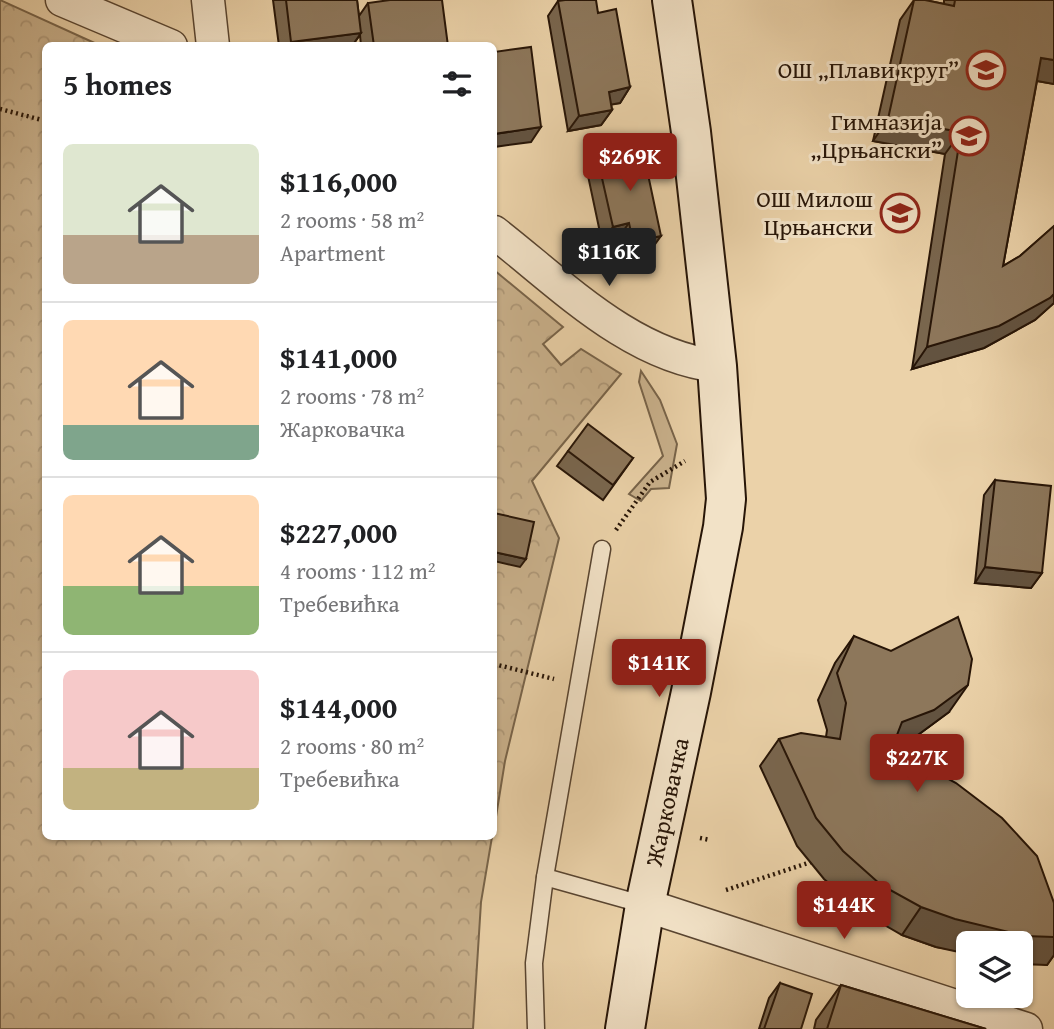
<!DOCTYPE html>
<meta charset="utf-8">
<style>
:root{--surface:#fff;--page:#f2f2f2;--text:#202124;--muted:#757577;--line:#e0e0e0;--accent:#8f2418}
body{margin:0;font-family:"Gentium Book Plus",serif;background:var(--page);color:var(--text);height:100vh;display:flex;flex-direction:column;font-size:26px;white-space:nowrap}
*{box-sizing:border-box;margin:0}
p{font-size:23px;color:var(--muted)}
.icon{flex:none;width:38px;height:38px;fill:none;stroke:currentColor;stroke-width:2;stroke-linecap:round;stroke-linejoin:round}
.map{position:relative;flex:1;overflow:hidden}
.drawer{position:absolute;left:42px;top:42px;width:455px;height:798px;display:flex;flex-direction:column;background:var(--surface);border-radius:10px;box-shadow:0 2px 5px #0004}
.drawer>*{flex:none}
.fabs{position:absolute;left:956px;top:931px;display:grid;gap:14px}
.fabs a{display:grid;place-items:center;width:77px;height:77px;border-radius:10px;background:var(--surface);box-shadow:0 2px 5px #0004;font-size:35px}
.price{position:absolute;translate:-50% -60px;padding:0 16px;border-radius:7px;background:var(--accent);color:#fff;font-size:23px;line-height:46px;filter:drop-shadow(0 2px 4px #0008)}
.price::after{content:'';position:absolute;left:50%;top:42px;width:21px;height:16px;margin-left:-10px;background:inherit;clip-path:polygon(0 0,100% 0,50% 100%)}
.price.active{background:#222;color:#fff}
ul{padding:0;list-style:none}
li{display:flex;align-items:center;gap:21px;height:175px;padding:0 21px}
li+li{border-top:2px solid var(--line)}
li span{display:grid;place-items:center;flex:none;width:196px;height:140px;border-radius:10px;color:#555}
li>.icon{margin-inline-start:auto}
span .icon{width:84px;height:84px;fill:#fffc;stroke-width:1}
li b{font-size:30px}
h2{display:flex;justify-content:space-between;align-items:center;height:84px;padding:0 21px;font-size:30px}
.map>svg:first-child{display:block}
</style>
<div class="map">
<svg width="1054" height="1029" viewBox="0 0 1054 1029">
<defs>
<pattern id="forest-crowns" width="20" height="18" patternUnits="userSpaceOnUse" patternTransform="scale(1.75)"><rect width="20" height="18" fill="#cab28d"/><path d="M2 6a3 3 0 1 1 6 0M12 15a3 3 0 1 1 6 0" fill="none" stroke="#ae9878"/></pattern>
</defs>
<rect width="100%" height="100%" fill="#ebd2a9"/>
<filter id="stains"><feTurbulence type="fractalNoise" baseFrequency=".00286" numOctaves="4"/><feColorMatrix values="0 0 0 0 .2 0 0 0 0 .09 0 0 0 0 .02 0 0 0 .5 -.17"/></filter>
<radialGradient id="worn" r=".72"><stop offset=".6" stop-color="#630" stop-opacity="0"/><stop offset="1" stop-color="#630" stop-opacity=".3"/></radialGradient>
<path fill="#cab28d" stroke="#78644a" stroke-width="2" d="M641,371L660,400L677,444L669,488L651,489L641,501L629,494L663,456L639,382Z"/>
<g fill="url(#forest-crowns)" stroke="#78644a" stroke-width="2">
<path d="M0,0L99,45L46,46V836L492,837L481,902L473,1029H0Z"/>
<path d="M494,270L563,327L543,344L561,365L581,349L621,374L532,481L559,538L505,761L494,829Z"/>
</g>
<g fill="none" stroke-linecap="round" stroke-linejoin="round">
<defs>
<g id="lane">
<path d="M545,877L645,905"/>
<path d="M536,1029L534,963L545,877L602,549"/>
</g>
<g id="street">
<path d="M62,0L171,46"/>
<path d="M208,0L213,46"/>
<path d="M494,232C561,284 630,356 717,366"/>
<path d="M645,905L1026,1029"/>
</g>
<g id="secondary">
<path id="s1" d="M625,1029L645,905L691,692L723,527L726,499L717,366L691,132L672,0"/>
</g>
</defs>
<use href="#lane" stroke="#584430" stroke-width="19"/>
<use href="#street" stroke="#584430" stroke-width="35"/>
<use href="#secondary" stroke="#271507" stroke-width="42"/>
<g stroke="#271507" stroke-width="4.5" stroke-dasharray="2 3.5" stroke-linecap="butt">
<path d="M0,109L46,121"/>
<path d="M616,530L650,482L685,461"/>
<path d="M494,664L554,679"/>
<path d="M700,838L710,840"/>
<path d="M726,890L811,862"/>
</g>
<use href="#lane" stroke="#f2e2c7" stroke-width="16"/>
<use href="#street" stroke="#f2e2c7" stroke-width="32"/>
<use href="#secondary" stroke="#f2e2c7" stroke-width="38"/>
</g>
<g fill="#79664e" stroke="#271507" stroke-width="2">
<path d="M273,0H357L359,16L368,3L448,46H361L360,35L352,46H279Z"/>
<path d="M914,0H925L944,4V0H1054V84L1037,81L1003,266L1020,256L1054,226V303L1035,320L984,348L912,369L945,154L873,141L900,20Z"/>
<path d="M558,1L598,13L630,87L620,103L611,104L612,110L601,125L568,131L548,16Z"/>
<path d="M597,156L650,251L622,257L618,238L602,242L587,171Z"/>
<path d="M568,451L633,458L603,500L557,466Z"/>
<path d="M995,480L1042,573L1031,588L975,583L984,495Z"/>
<path d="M854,636L949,712L915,737L893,746L892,748L1054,903V955L1047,965L936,947L902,935L862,912L824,879L797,846L760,766L779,739L826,737L827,730L818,700L835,663Z"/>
<path d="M780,983L801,1029H759L769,998Z"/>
<path d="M841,985L986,1029H814L816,1020Z"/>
</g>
<g fill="#635340" stroke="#271507" stroke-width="2">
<path d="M361,33L352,46H289L291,42Z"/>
<path d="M1041,58L1054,60V84L1026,79Z"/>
<path d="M630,87L620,103L598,107L609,92Z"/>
<path d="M612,110L601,125L568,131L579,116Z"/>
<path d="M888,119L961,132L945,154L873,141Z"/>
<path d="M541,127L531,142L494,147V134Z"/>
<path d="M629,223L618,238L602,242L613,227Z"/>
<path d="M661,236L650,251L622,257L633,242Z"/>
<path d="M1054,294V303L1035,320L984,348L912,369L927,347Z"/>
<path d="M494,552L526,559L520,567L494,561Z"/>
<path d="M985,567L1042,573L1031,588L975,583Z"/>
<path d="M968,685L949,712L915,737L883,749L902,722Z"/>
<path d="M921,907L1054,937V955L1047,965L1020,964V943H968V954L936,947L902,935Z"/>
</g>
<g fill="#8d775b" stroke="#271507" stroke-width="2">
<path d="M286,0H357L361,33L291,42Z"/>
<path d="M390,0H442L448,46H374L368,3Z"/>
<path d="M565,0H596L598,13L616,9L630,87L609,92L612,110L579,116L558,1Z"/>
<path d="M914,0H925L954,6L955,0H1054V60L1041,58L1003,266L1020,256L1054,226V294L1050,298L999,326L927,347L961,132L888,119Z"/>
<path d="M531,47L541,127L494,134V52Z"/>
<path d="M642,146L661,236L633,242L629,223L613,227L597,156Z"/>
<path d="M588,424L633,458L613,485L568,451Z"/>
<path d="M995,480L1051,486L1042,573L985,567Z"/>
<path d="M494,513L534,522L526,559L494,552Z"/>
<path d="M958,617L972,659L968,685L934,710L902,722L892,748L956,783L1002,818L1037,856L1054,903V937L1025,936L955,919L921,907L881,885L843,851L816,818L779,739L801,733L840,739L846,703L837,673L854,636L891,651Z"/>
<path d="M780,983L812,994L801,1029H764Z"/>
<path d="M841,985L986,1029H827Z"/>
</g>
<defs>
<symbol id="school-ring" viewBox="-11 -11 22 22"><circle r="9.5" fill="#f2e2c7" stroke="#8f2418" stroke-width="1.5"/><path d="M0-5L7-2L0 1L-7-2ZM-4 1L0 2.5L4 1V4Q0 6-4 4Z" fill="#8f2418"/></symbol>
</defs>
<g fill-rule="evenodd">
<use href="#school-ring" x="964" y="48" width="44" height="44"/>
<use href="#school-ring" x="947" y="114" width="44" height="44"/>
<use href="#school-ring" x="878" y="191" width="44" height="44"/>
</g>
<g text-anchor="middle" stroke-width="6" stroke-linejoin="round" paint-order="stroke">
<g font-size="24" fill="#271507" stroke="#f2e2c7" text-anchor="end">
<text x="959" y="78">ОШ „Плави круг”</text>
<text x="942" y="130">Гимназија<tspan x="942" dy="28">„Црњански”</tspan></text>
<text x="873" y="207">ОШ Милош<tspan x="873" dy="28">Црњански</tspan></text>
</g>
<g font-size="24" fill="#271507" stroke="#f2e2c7">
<text dy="8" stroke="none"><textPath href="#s1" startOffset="231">Жарковачка</textPath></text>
</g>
</g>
<rect width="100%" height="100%" filter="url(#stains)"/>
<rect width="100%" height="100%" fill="url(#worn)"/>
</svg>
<div class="fabs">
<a><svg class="icon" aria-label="layers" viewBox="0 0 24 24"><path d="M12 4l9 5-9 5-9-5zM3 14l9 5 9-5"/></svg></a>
</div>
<b class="price" style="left:630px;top:193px">$269K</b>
<b class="price active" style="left:609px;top:288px">$116K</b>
<b class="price" style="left:659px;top:699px">$141K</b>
<b class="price" style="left:917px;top:794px">$227K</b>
<b class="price" style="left:844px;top:941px">$144K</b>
<section class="drawer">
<h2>5 homes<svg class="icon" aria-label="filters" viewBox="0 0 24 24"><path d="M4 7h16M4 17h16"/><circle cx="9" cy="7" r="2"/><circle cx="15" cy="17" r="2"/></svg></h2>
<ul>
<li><span style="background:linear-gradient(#dfe7d0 65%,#b9a48a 0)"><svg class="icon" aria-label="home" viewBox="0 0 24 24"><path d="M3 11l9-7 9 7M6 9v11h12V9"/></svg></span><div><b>$116,000</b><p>2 rooms · 58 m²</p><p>Apartment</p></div></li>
<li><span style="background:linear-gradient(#ffd9b3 75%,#7fa58c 0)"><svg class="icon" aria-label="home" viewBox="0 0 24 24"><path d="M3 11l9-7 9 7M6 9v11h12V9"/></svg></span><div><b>$141,000</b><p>2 rooms · 78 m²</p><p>Жарковачка</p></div></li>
<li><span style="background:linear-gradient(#ffd9b3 65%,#8fb573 0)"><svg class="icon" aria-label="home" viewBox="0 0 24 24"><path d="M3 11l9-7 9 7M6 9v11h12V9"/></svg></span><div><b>$227,000</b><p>4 rooms · 112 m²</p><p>Требевићка</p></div></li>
<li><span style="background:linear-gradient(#f6c9c9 70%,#c2b280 0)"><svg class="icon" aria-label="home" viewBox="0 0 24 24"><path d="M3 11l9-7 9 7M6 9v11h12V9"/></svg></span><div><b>$144,000</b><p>2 rooms · 80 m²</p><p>Требевићка</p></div></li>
</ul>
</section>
</div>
